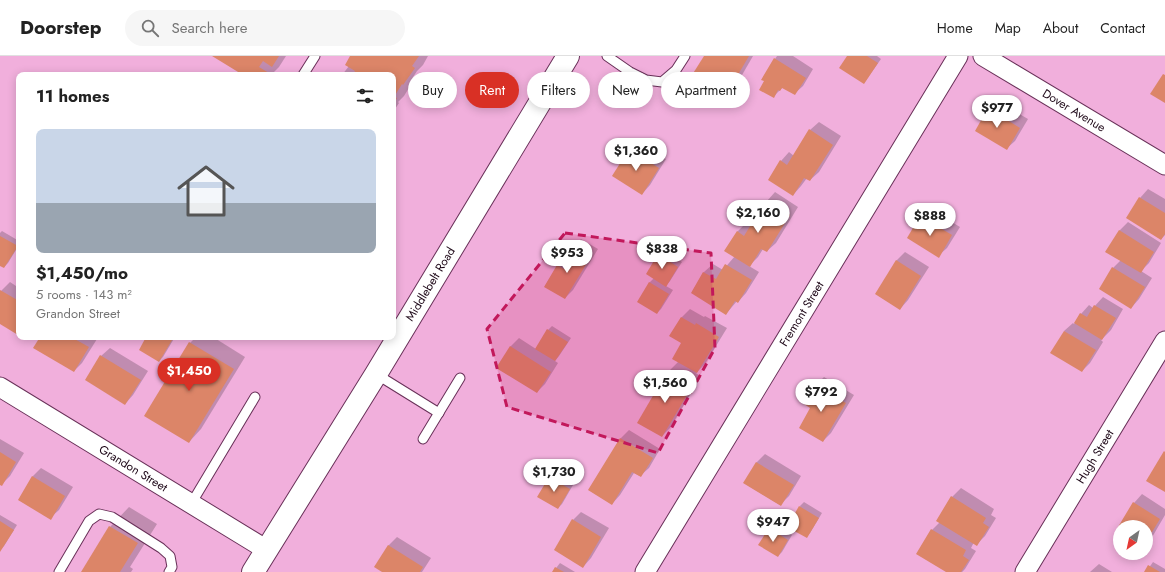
<!DOCTYPE html>
<meta charset="utf-8">
<style>
:root{--surface:#fff;--page:#f6f6f6;--text:#222;--muted:#767676;--line:#e0e0e0;--accent:#d93025}
body{margin:0;font-family:Jost,sans-serif;background:var(--page);color:var(--text);height:100vh;display:flex;flex-direction:column;font-size:15px;white-space:nowrap}
*{box-sizing:border-box;margin:0}
p{font-size:13px;color:var(--muted)}
.icon{flex:none;width:22px;height:22px;fill:none;stroke:currentColor;stroke-width:2;stroke-linecap:round;stroke-linejoin:round}
.map{position:relative;flex:1;overflow:hidden}
.side{position:absolute;left:16px;top:16px;width:380px;height:268px;display:flex;flex-direction:column;background:var(--surface);border-radius:8px;box-shadow:0 2px 10px #0003}
.side>*{flex:none}
.banner{position:absolute;left:408px;top:16px;width:380px;height:36px;display:flex;gap:8px}
.needle{width:26px;rotate:213deg}
.controls{position:absolute;left:1113px;top:464px;display:grid;gap:8px}
.controls a{display:grid;place-items:center;width:40px;height:40px;border-radius:50%;background:var(--surface);box-shadow:0 2px 10px #0003;font-size:20px}
.price{position:absolute;translate:-50% -34px;padding:0 9px;border-radius:14px;background:#fff;color:#222;font-size:13px;line-height:26px;filter:drop-shadow(0 1px 2px #0008)}
.price::after{content:'';position:absolute;left:50%;top:24px;width:12px;height:9px;margin-left:-6px;background:inherit;clip-path:polygon(0 0,100% 0,50% 100%)}
.price.on{background:var(--accent);color:#fff}
ul{padding:0;list-style:none}
li{display:grid;align-content:center;gap:8px;height:212px;padding:0 20px}
li+li{border-top:1px solid var(--line)}
li span{display:grid;place-items:center;height:124px;border-radius:8px;color:#555}
li>.icon{margin-inline-start:auto}
span .icon{width:72px;height:72px;fill:#fffc;stroke-width:1}
li b{font-size:17px}
h2{display:flex;justify-content:space-between;align-items:center;height:48px;padding:0 20px;font-size:17px}
.chip{padding:0 14px;border-radius:18px;background:var(--surface);box-shadow:0 2px 10px #0003;font-size:14px;line-height:36px}
.chip.on{background:var(--accent);color:#fff}
header{display:flex;align-items:center;gap:24px;box-sizing:border-box;height:56px;padding:0 20px;background:var(--surface);border-bottom:1px solid var(--line)}
header strong{font-size:19px}
nav{display:flex;gap:22px;margin-inline-start:auto;font-size:14px}
.search{width:280px;height:36px;background:var(--page);display:flex;align-items:center;gap:10px;box-sizing:border-box;padding:0 14px;border-radius:22px;color:var(--muted);font-size:15px}
.map>svg:first-child{display:block}
</style>
<header>
<strong>Doorstep</strong>
<div class="search"><svg class="icon" aria-label="search" viewBox="0 0 24 24"><circle cx="10" cy="10" r="6"/><path d="M15 15l6 6"/></svg>Search here</div>
<nav><a>Home</a><a>Map</a><a>About</a><a>Contact</a></nav>
</header>
<div class="map">
<svg width="1165" height="516" viewBox="0 0 1165 516">
<rect width="100%" height="100%" fill="#f1afdc"/>
<g fill="#0003">
<path d="M214,0H286L279,11L271,19H245Z"/>
<path d="M352,0H428L423,9L417,15L413,21L415,22L404,40L398,46L399,47L393,56V19H342L349,10Z"/>
<path d="M705,0H753L738,26L725,38Z"/>
<path d="M777,0H793L813,13L803,30L794,38L783,31L773,41L765,25L762,23Z"/>
<path d="M848,0H877L881,3L864,27Z"/>
<path d="M997,45L1028,63L1015,85L1006,93L989,53Z"/>
<path d="M819,66L841,80L819,116L810,124L807,122L801,130L793,139L781,105L789,96L794,100L810,74Z"/>
<path d="M638,86L666,103L650,129L642,138L630,94Z"/>
<path d="M1148,133L1165,143V179L1161,183L1140,142Z"/>
<path d="M775,136L798,151L776,187L767,195L763,193L758,201L749,210L759,216L746,237L738,246L737,245L726,258L692,236L704,216L713,208L723,214L735,200L737,176L746,167L751,171L767,145Z"/>
<path d="M929,152L960,171L947,192L938,200L908,182L921,160Z"/>
<path d="M1128,166L1161,187L1149,207L1141,215L1152,222L1139,243L1131,252L1100,233L1113,212L1121,204L1119,175Z"/>
<path d="M2,175L19,185V189L8,207L4,211L0,209V177Z"/>
<path d="M581,183L598,193L573,234L565,242L545,230L558,209Z"/>
<path d="M663,195L682,206L670,225L666,230L673,234L661,253L657,257L649,227L654,222L658,199Z"/>
<path d="M905,196L929,211L908,244L900,253L876,238L897,204Z"/>
<path d="M10,226L19,232V276L0,267V236Z"/>
<path d="M1103,241L1123,253L1111,274L1101,284L1103,286L1090,307L1082,315L1064,275L1073,267L1074,268L1081,258L1089,249L1093,252Z"/>
<path d="M690,253L704,261L705,260L727,272L705,308L696,317L701,321L670,372L662,380L669,315L679,305L683,287L670,280L682,261Z"/>
<path d="M552,270L571,282L559,300L555,305L558,307L545,328L537,336L497,312L511,290L519,282L536,293L548,274Z"/>
<path d="M41,281H94L97,283L82,307L74,315Z"/>
<path d="M148,281H175L163,301L159,305Z"/>
<path d="M196,281H213L245,301L201,373L189,386L190,287Z"/>
<path d="M110,292L148,315L133,339L125,348L101,300Z"/>
<path d="M824,321L854,339L831,377L823,385L812,352L805,347L816,329Z"/>
<path d="M629,374L660,393L649,412L640,420L634,417L620,439L612,448L589,434L621,382Z"/>
<path d="M0,383L24,397L10,420L1,429L0,428Z"/>
<path d="M765,398L801,420L789,440L780,449L744,427L757,406Z"/>
<path d="M41,412L73,431L59,454L50,462L19,444L33,420Z"/>
<path d="M554,417L573,429L562,448L558,452L539,440L550,421Z"/>
<path d="M961,432L994,453L991,459L996,462L985,480L977,488L974,486L971,492L976,495L965,513L962,516H948L918,497L932,474L940,466L938,465L952,441Z"/>
<path d="M1142,438L1165,453V459L1151,483L1146,487V471H1120V478L1116,475L1134,447Z"/>
<path d="M804,446L822,457L810,477L806,481L800,450Z"/>
<path d="M129,451L157,468L130,511L133,513L131,516H82L110,471Z"/>
<path d="M581,456L609,472L591,502L583,511L573,464Z"/>
<path d="M0,459L17,469L4,490L0,494Z"/>
<path d="M774,469L792,479L782,496L778,500L769,473Z"/>
<path d="M397,481L431,502L422,516H384L388,490Z"/>
<path d="M1153,506L1165,513V516H1146Z"/>
<path d="M560,507L575,516H553Z"/>
<path d="M1099,508L1112,516H1090Z"/>
</g>
<g fill="#dc8568">
<path d="M212,0H279L272,11L263,5L259,11L269,17L268,19H243Z"/>
<path d="M350,0H419L412,10L415,12L403,29L402,28L394,41L397,42L393,48V19H353L355,15L345,9Z"/>
<path d="M704,0H749L726,39L692,19Z"/>
<path d="M847,0H867L878,7L864,28L839,12Z"/>
<path d="M774,2L806,22L795,39L782,32L780,35L778,34L774,42L759,34L764,25L761,24Z"/>
<path d="M1163,18L1165,19V47L1150,38Z"/>
<path d="M988,52L1020,72L1007,94L975,75Z"/>
<path d="M809,73L833,89L810,125L804,122L793,140L768,124L780,104L787,109Z"/>
<path d="M629,93L659,112L642,139L612,120Z"/>
<path d="M1139,141L1165,157V178L1161,184L1126,162Z"/>
<path d="M766,144L790,159L767,196L761,193L750,211L724,195L737,175L744,180Z"/>
<path d="M920,160L952,179L939,202L907,182Z"/>
<path d="M1119,174L1154,196L1141,217L1105,196Z"/>
<path d="M0,180L18,190L4,212L0,210Z"/>
<path d="M572,191L590,202L565,243L544,231L557,209L564,213L569,205L565,203Z"/>
<path d="M658,198L678,211L666,231L646,218Z"/>
<path d="M896,204L921,220L900,254L875,238Z"/>
<path d="M725,208L752,224L738,247L735,245L726,259L691,237L703,216L716,223Z"/>
<path d="M1112,211L1145,231L1131,253L1099,233Z"/>
<path d="M649,226L669,238L657,258L637,246Z"/>
<path d="M0,234L19,245V277L18,279L0,268Z"/>
<path d="M1094,249L1116,262L1102,284L1074,267L1080,257L1087,261Z"/>
<path d="M681,261L695,269L696,267L719,281L697,317L672,303L681,287L669,280Z"/>
<path d="M547,273L568,286L555,305L535,293Z"/>
<path d="M1064,275L1096,294L1082,316L1050,297Z"/>
<path d="M40,281H71L89,291L74,316L33,292Z"/>
<path d="M146,281H168L172,284L159,306L139,294Z"/>
<path d="M189,286L234,313L189,387L144,360Z"/>
<path d="M510,290L551,316L537,337L496,312Z"/>
<path d="M100,299L141,324L125,349L85,324Z"/>
<path d="M668,314L693,329L662,381L637,367Z"/>
<path d="M815,329L846,347L823,386L799,372L810,352L804,348Z"/>
<path d="M620,382L653,402L641,421L632,416L612,449L588,434Z"/>
<path d="M1164,395L1165,396V436L1146,425Z"/>
<path d="M0,396L16,406L2,430L0,429Z"/>
<path d="M756,406L794,429L781,450L743,427Z"/>
<path d="M32,420L65,440L51,464L18,444Z"/>
<path d="M549,421L570,433L558,453L537,441Z"/>
<path d="M951,440L986,462L983,467L989,471L977,490L936,465Z"/>
<path d="M1133,446L1160,463L1146,486V471H1120V479L1115,476Z"/>
<path d="M799,450L819,462L807,482L787,471Z"/>
<path d="M572,463L601,481L583,512L554,494Z"/>
<path d="M0,465L14,474L0,496Z"/>
<path d="M109,470L138,487L120,516H81Z"/>
<path d="M769,472L788,484L778,501L758,489Z"/>
<path d="M931,473L966,494L963,500L969,504L961,516H946L916,498Z"/>
<path d="M388,489L423,511L420,516H382L374,511Z"/>
<path d="M1148,509L1160,516H1144Z"/>
<path d="M555,511L564,516H552Z"/>
</g>
<g fill="none" stroke-linecap="round" stroke-linejoin="round">
<defs>
<g id="service">
<path d="M607,0L630,16L646,24L662,26L676,14L685,0"/>
<path d="M303,19L315,0"/>
<path d="M376,318L439,357"/>
<path d="M423,383L460,322"/>
<path d="M191,448L255,341"/>
<path d="M59,516L89,465L99,458L112,461L161,492L170,500L172,511L169,516"/>
</g>
<g id="minor">
<path id="s1" d="M983,0L1165,109"/>
<path id="s2" d="M0,331L267,494"/>
<path id="s3" d="M645,516L958,0"/>
<path id="s4" d="M1025,516L1165,285"/>
</g>
<g id="secondary">
<path id="s5" d="M253,516L376,318L568,0"/>
</g>
</defs>
<use href="#service" stroke="#693159" stroke-width="11"/>
<use href="#minor" stroke="#693159" stroke-width="21"/>
<use href="#secondary" stroke="#693159" stroke-width="24"/>
<use href="#service" stroke="#fff" stroke-width="9"/>
<use href="#minor" stroke="#fff" stroke-width="19"/>
<use href="#secondary" stroke="#fff" stroke-width="22"/>
</g>
<path fill="#c2185b" fill-opacity="0.2" stroke="#c2185b" stroke-width="3" stroke-dasharray="8 5" stroke-linejoin="round" d="M565,177L711,197L715,292L658,397L507,351L487,273Z"/>
<g text-anchor="middle" stroke-width="3.5" stroke-linejoin="round" paint-order="stroke">
<g font-size="12" fill="#1c0616" stroke="#fedcf2">
<text dy="4" stroke="none"><textPath href="#s1" startOffset="106">Dover Avenue</textPath></text>
<text dy="4" stroke="none"><textPath href="#s5" startOffset="338">Middlebelt Road</textPath></text>
<text dy="4" stroke="none"><textPath href="#s3" startOffset="302">Fremont Street</textPath></text>
<text dy="4" stroke="none"><textPath href="#s4" startOffset="135">Hugh Street</textPath></text>
<text dy="4" stroke="none"><textPath href="#s2" startOffset="156">Grandon Street</textPath></text>
</g>
</g>
</svg>
<div class="controls">
<a><svg class="needle" viewBox="-14 -14 28 28"><path d="M0-13l5 13h-10z" fill="#e53935"/><path d="M0 13l5-13h-10z" fill="#767676"/></svg></a>
</div>
<b class="price" style="left:997px;top:73px">$977</b>
<b class="price" style="left:636px;top:116px">$1,360</b>
<b class="price" style="left:758px;top:178px">$2,160</b>
<b class="price" style="left:930px;top:181px">$888</b>
<b class="price" style="left:662px;top:214px">$838</b>
<b class="price" style="left:567px;top:218px">$953</b>
<b class="price on" style="left:189px;top:336px">$1,450</b>
<b class="price" style="left:665px;top:348px">$1,560</b>
<b class="price" style="left:821px;top:357px">$792</b>
<b class="price" style="left:554px;top:437px">$1,730</b>
<b class="price" style="left:773px;top:487px">$947</b>
<div class="banner">
<a class="chip">Buy</a>
<a class="chip on">Rent</a>
<a class="chip">Filters</a>
<a class="chip">New</a>
<a class="chip">Apartment</a>
</div>
<section class="side">
<h2>11 homes<svg class="icon" aria-label="filters" viewBox="0 0 24 24"><path d="M4 7h16M4 17h16"/><circle cx="9" cy="7" r="2"/><circle cx="15" cy="17" r="2"/></svg></h2>
<ul>
<li><span style="background:linear-gradient(#c9d6e8 60%,#9aa5b1 0)"><svg class="icon" aria-label="home" viewBox="0 0 24 24"><path d="M3 11l9-7 9 7M6 9v11h12V9"/></svg></span><div><b>$1,450/mo</b><p>5 rooms · 143 m²</p><p>Grandon Street</p></div></li>
</ul>
</section>
</div>
